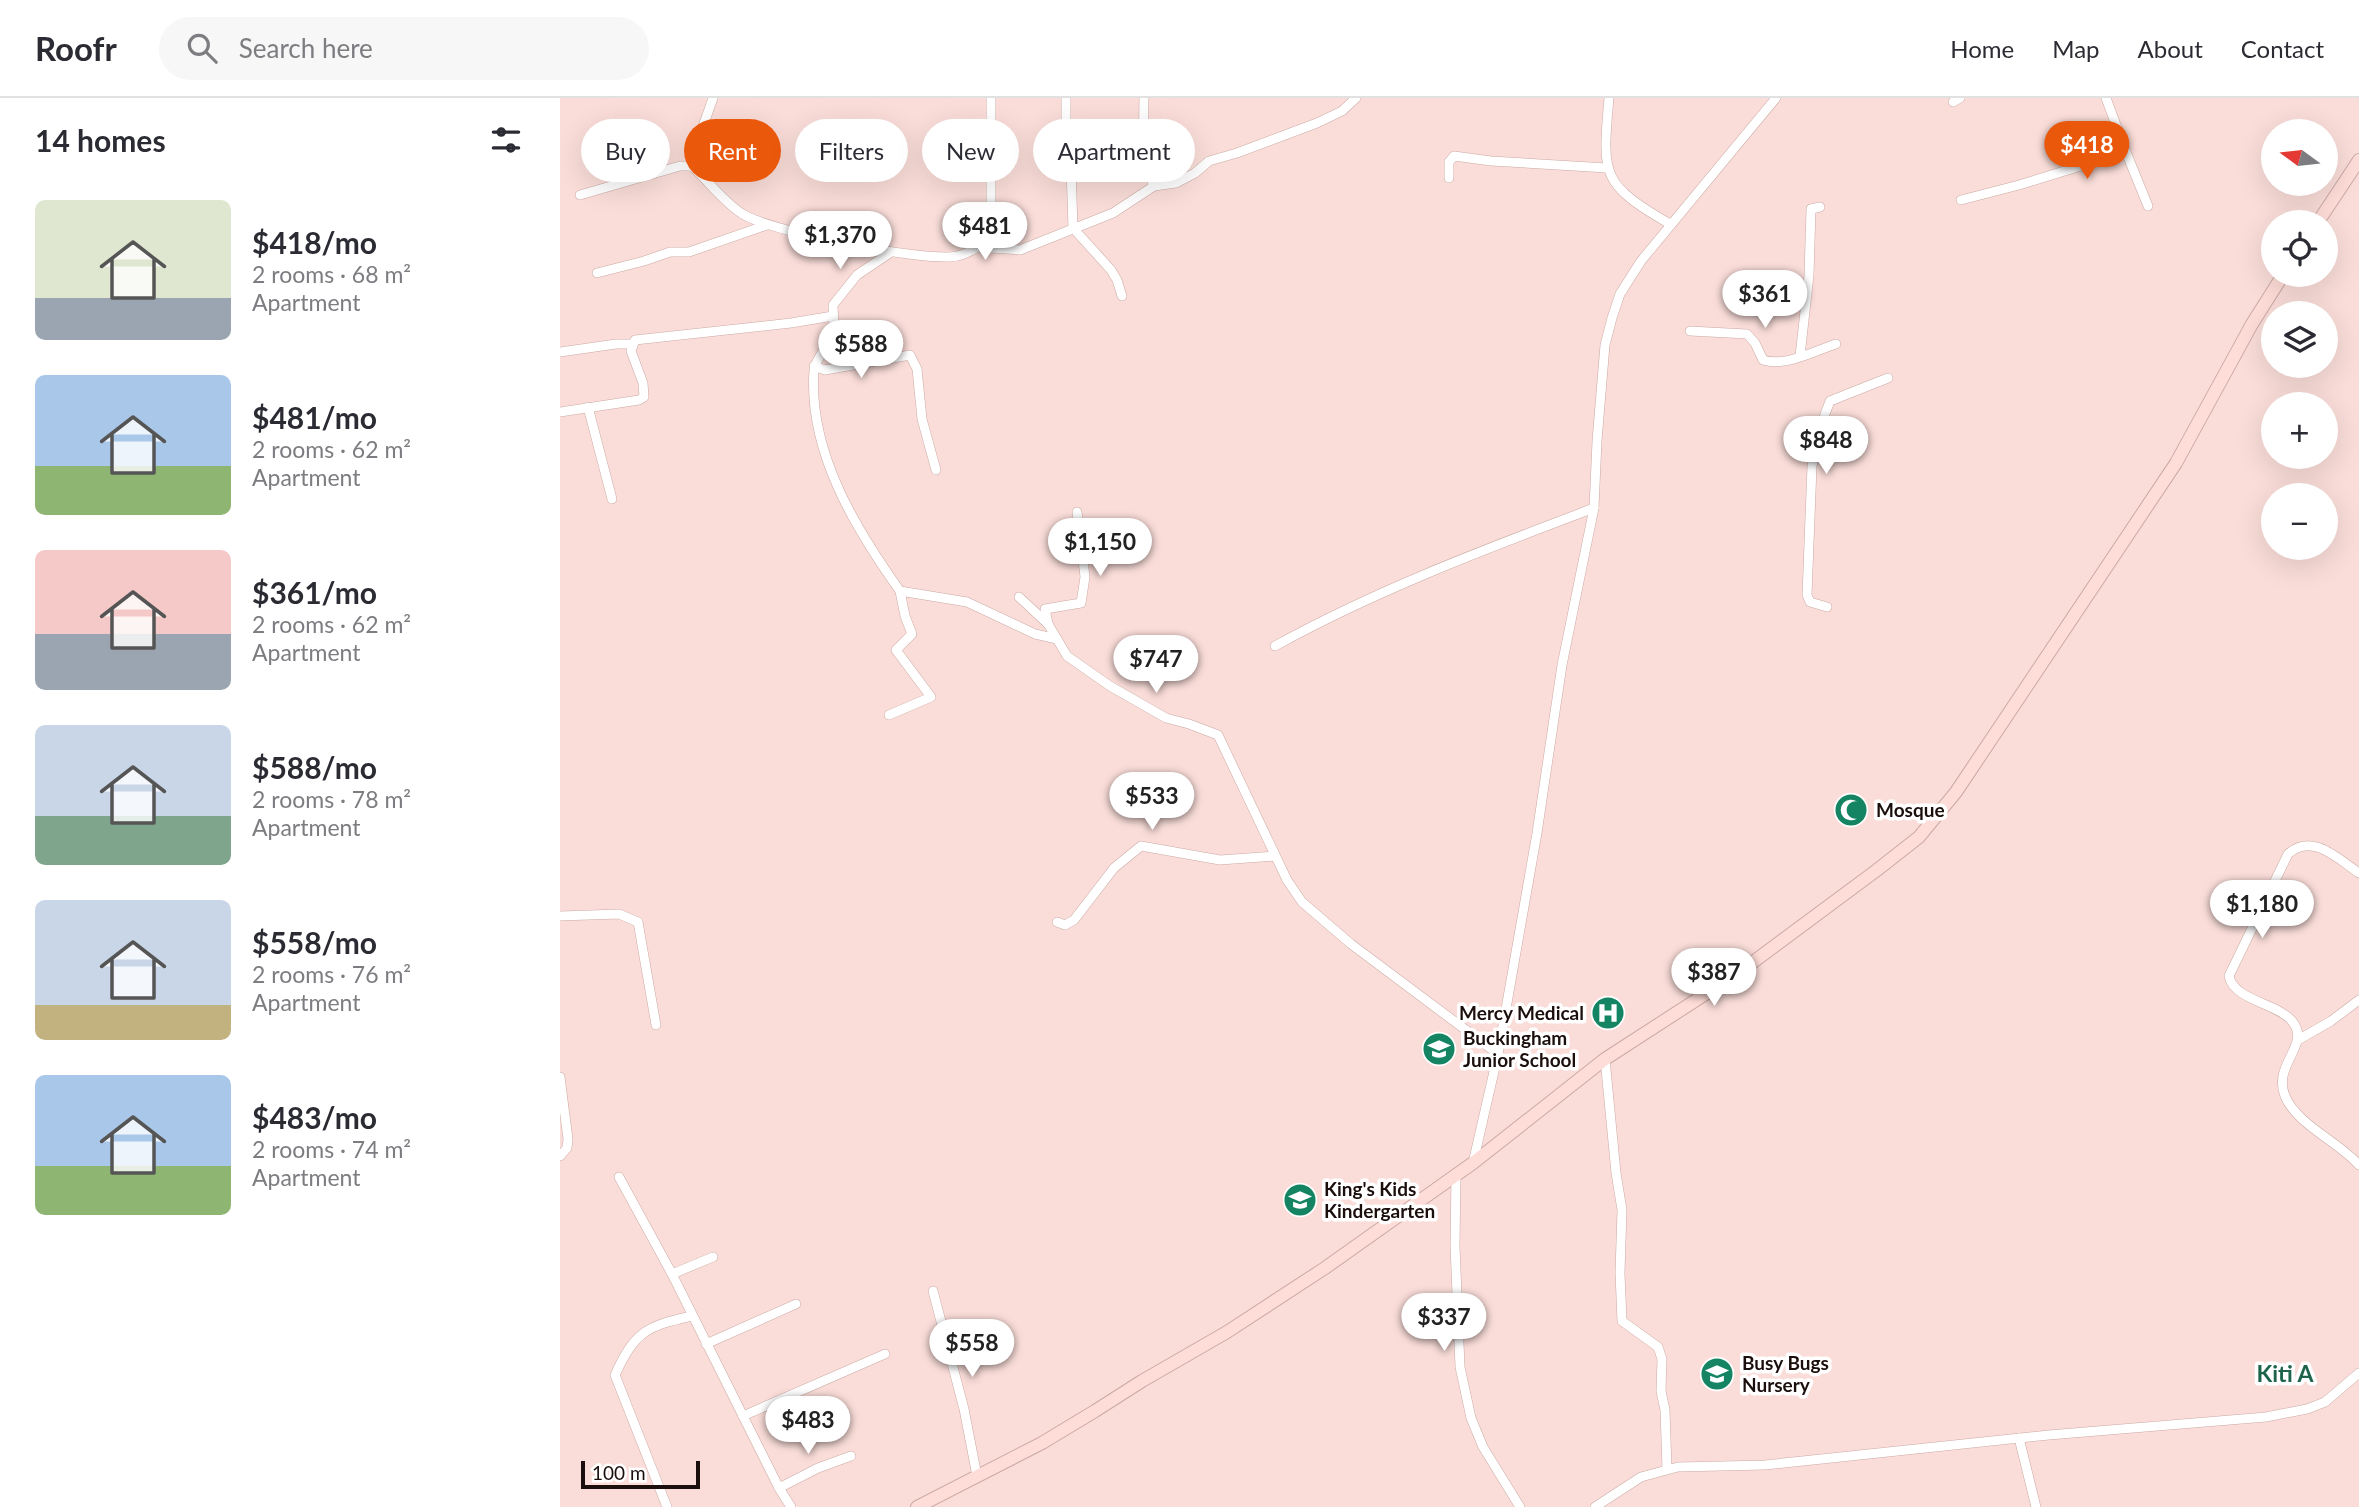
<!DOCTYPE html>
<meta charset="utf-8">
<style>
:root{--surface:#fff;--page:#f7f7f7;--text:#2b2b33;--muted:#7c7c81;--line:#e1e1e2;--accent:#ea580c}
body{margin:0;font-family:Lato,sans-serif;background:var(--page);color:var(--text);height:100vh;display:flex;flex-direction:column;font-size:26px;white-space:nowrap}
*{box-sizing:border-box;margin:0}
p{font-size:23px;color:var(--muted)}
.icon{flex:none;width:38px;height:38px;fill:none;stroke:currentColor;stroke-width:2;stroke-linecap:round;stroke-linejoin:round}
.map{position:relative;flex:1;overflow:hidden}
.drawer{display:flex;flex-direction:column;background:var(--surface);width:560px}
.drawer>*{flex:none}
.hud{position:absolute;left:21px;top:21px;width:665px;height:63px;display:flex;gap:14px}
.needle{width:46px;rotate:285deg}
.tools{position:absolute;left:1701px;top:21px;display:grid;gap:14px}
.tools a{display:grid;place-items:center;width:77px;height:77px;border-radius:50%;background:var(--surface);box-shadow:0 7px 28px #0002;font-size:35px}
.scale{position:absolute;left:21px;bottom:18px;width:119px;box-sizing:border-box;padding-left:7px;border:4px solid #1b0f0d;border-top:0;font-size:19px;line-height:24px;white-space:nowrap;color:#1b0f0d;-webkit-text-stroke:5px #fff;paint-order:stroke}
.price{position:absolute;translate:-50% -60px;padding:0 16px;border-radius:24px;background:#fff;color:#222;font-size:23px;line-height:46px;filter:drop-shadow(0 2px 4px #0008)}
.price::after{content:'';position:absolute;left:50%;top:42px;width:21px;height:16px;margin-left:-10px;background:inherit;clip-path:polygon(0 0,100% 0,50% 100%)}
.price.selected{background:var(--accent);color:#fff}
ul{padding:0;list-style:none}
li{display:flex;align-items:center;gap:21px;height:175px;padding:0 35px}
li span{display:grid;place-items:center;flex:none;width:196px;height:140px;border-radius:10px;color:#555}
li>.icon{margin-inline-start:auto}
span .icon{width:84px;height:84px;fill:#fffc;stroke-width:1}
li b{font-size:30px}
h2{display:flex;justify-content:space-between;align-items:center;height:84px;padding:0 35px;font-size:30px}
.pill{padding:0 24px;border-radius:32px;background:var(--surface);box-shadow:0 7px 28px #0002;font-size:24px;line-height:63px}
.pill.selected{background:var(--accent);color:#fff}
header{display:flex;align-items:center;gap:42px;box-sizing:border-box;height:98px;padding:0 35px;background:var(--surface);border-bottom:2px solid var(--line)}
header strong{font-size:33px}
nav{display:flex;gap:38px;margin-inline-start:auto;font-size:24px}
.search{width:490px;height:63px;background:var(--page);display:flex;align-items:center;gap:18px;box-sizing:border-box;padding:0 24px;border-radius:38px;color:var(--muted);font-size:26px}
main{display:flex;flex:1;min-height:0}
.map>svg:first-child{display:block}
</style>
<header>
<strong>Roofr</strong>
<div class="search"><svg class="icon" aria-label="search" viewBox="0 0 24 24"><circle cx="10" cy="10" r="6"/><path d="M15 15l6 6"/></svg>Search here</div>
<nav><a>Home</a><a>Map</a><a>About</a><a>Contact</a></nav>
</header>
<main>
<section class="drawer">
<h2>14 homes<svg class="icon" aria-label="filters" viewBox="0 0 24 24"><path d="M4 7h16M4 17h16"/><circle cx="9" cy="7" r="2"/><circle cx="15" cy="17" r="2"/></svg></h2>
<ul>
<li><span style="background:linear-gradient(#dfe7d0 70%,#9aa5b1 0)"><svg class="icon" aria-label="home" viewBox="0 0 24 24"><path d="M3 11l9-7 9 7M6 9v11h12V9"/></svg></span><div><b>$418/mo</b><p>2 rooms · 68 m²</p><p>Apartment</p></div></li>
<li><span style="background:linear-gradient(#a9c7e8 65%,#8fb573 0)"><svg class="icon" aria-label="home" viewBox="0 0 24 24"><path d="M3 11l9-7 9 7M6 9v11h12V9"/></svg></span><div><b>$481/mo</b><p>2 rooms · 62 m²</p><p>Apartment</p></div></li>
<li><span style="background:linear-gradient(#f6c9c9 60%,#9aa5b1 0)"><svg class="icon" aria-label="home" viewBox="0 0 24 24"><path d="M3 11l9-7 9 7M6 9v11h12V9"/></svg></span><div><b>$361/mo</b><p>2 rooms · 62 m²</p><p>Apartment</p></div></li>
<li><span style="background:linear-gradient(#c9d6e8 65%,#7fa58c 0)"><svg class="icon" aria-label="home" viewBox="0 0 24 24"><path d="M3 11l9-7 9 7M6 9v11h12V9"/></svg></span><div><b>$588/mo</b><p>2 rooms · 78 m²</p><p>Apartment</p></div></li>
<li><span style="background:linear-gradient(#c9d6e8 75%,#c2b280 0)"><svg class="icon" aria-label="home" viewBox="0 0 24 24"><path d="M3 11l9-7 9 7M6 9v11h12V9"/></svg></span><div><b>$558/mo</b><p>2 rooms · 76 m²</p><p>Apartment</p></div></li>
<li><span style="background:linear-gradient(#a9c7e8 65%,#8fb573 0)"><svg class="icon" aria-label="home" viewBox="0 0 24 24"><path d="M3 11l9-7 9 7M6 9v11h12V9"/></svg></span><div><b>$483/mo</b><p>2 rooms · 74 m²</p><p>Apartment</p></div></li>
</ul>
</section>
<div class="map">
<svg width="1799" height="1409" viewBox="0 0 1799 1409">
<rect width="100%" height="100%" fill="#faddd9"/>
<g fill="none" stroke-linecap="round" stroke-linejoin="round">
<defs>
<g id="street">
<path d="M153,0L134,54V70C150,85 163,103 181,115C206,133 367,165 397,158C405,157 414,151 422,147L431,150L460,152L553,115L594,88L616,85L635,75L649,63L677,55L757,25L782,13L796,0"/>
<path d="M431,0V150"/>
<path d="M506,0V36L511,70L513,130L551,172L557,182L562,198"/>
<path d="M584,0L583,60L594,88"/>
<path d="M1049,0C1042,78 1041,86 1110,126"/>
<path d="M1393,4L1400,0"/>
<path d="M1566,54L1588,108"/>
<path d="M889,80V64L894,58L931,63L1047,70"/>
<path d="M20,97L120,68H134"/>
<path d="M1401,102L1459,87L1566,54L1546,0"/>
<path d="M331,154L297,177L273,207C273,215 275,226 273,234C270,247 256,259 254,272C248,353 295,430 340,493L407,504L475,536L497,541L507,558L550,588L606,620L629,626L658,637L727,782L742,804L791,846L938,956"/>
<path d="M37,175L84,163L110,154H129L207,127"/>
<path d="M1130,233L1187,236L1195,245L1203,262C1226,269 1254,253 1276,246"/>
<path d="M0,254L56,246H72"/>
<path d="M1240,258L1249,177L1251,111L1260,109"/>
<path d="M254,268L265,272L350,257L357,271L362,321L376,372"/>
<path d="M28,309L52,401"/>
<path d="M0,314L79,302L84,299L83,285L71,253L75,242L231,225L273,218"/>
<path d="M459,499L488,526L497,541"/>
<path d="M1267,509L1250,504L1247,497L1252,368L1265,316L1270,303L1328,280"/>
<path d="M488,526L485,511L521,505L525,479L517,414"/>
<path d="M715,548C816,492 926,451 1034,410"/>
<path d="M329,617L371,599L336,552L352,536L345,518L340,493"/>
<path d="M1799,775C1778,761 1752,734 1728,756L1669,878C1673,902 1717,905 1732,923C1752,947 1712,966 1725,998C1737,1027 1778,1043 1799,1067"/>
<path d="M0,818L59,816L78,824L96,927"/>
<path d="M497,824L505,827L514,822L554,770L581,748L660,762L715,758"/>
<path d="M1738,942L1771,923L1799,902"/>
<path d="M1045,961L1056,1075L1062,1112L1060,1175L1062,1223L1098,1249L1102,1261L1101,1293L1105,1312L1107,1371"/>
<path d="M0,979L8,1041L7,1050L0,1058"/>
<path d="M913,1065L938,956L977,735L1002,567L1034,410L1037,343L1045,247L1052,220L1060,196L1081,163L1216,0"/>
<path d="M896,1077L895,1148L900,1269L911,1320L923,1349L960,1409"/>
<path d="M59,1079L112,1176L219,1390L231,1409"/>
<path d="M112,1176L153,1159"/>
<path d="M373,1193L404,1311L417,1378"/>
<path d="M146,1246L236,1206"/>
<path d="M183,1318L325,1256"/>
<path d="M1459,1340L1476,1409"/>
<path d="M219,1390L258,1370L291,1358"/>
<path d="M107,1409L55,1277C75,1233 87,1228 132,1218"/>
<path d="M1035,1409L1081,1379L1118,1369L1205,1367L1489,1337L1706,1319L1747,1311L1765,1304L1799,1275"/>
</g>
<g id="secondary">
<path d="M1758,124L1799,62"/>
<path d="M357,1409L482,1345L535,1313L582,1283L667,1234L765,1170L913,1065L1045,961L1181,873L1317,772L1359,739L1396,694L1616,365L1692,226L1723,177"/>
</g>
</defs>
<use href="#street" stroke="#cba9a3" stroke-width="10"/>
<use href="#secondary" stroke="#cba9a3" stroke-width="14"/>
<use href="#street" stroke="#fff" stroke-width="9"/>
<use href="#secondary" stroke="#fedcd7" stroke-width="12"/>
</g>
<defs>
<symbol id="mosque-disc" viewBox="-11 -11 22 22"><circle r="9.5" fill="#158462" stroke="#fff"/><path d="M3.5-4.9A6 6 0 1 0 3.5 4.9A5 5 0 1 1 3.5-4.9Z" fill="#fff"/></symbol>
<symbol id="hospital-disc" viewBox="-11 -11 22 22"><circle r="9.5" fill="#158462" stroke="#fff"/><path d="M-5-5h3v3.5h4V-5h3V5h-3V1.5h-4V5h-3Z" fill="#fff"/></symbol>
<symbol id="school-disc" viewBox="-11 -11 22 22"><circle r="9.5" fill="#158462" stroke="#fff"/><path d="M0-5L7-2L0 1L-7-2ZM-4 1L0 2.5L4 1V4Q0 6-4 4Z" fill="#fff"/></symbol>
</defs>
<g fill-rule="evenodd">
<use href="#mosque-disc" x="1272" y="693" width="38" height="38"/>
<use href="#hospital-disc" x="1029" y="896" width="38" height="38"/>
<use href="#school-disc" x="860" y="932" width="38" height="38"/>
<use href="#school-disc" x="721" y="1083" width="38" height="38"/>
<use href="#school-disc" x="1138" y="1257" width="38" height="38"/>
</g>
<g text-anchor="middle" stroke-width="7" stroke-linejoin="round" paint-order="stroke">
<g font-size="19" font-weight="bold" fill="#1b0f0d" stroke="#fff" text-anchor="start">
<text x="1316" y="719">Mosque</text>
<text x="1024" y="922" text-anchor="end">Mercy Medical</text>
<text x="903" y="947">Buckingham<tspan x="903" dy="22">Junior School</tspan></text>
<text x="764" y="1098">King's Kids<tspan x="764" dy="22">Kindergarten</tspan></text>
<text x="1182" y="1272">Busy Bugs<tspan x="1182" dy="22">Nursery</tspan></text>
</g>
<g font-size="23" font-weight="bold" fill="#1e644b" stroke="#fff">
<text x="1725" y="1284">Kiti A</text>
</g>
</g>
</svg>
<div class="tools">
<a><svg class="needle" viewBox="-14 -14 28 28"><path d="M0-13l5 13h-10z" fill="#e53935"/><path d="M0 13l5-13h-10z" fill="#7c7c81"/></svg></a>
<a><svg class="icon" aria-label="locate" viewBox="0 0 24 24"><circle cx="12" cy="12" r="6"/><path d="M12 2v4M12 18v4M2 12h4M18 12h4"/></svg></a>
<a><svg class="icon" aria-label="layers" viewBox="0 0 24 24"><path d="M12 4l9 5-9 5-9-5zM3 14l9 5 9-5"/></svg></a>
<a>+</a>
<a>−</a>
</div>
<div class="scale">100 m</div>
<b class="price selected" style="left:1527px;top:83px">$418</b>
<b class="price" style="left:425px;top:164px">$481</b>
<b class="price" style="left:280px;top:173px">$1,370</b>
<b class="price" style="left:1205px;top:232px">$361</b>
<b class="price" style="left:301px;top:282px">$588</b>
<b class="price" style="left:1266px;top:378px">$848</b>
<b class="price" style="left:540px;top:480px">$1,150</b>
<b class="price" style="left:596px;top:597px">$747</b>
<b class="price" style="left:592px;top:734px">$533</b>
<b class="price" style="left:1702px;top:842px">$1,180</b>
<b class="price" style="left:1154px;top:910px">$387</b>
<b class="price" style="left:884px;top:1255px">$337</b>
<b class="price" style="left:412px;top:1281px">$558</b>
<b class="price" style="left:248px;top:1358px">$483</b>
<div class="hud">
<a class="pill">Buy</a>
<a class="pill selected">Rent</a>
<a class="pill">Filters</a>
<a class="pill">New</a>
<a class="pill">Apartment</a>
</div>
</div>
</main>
